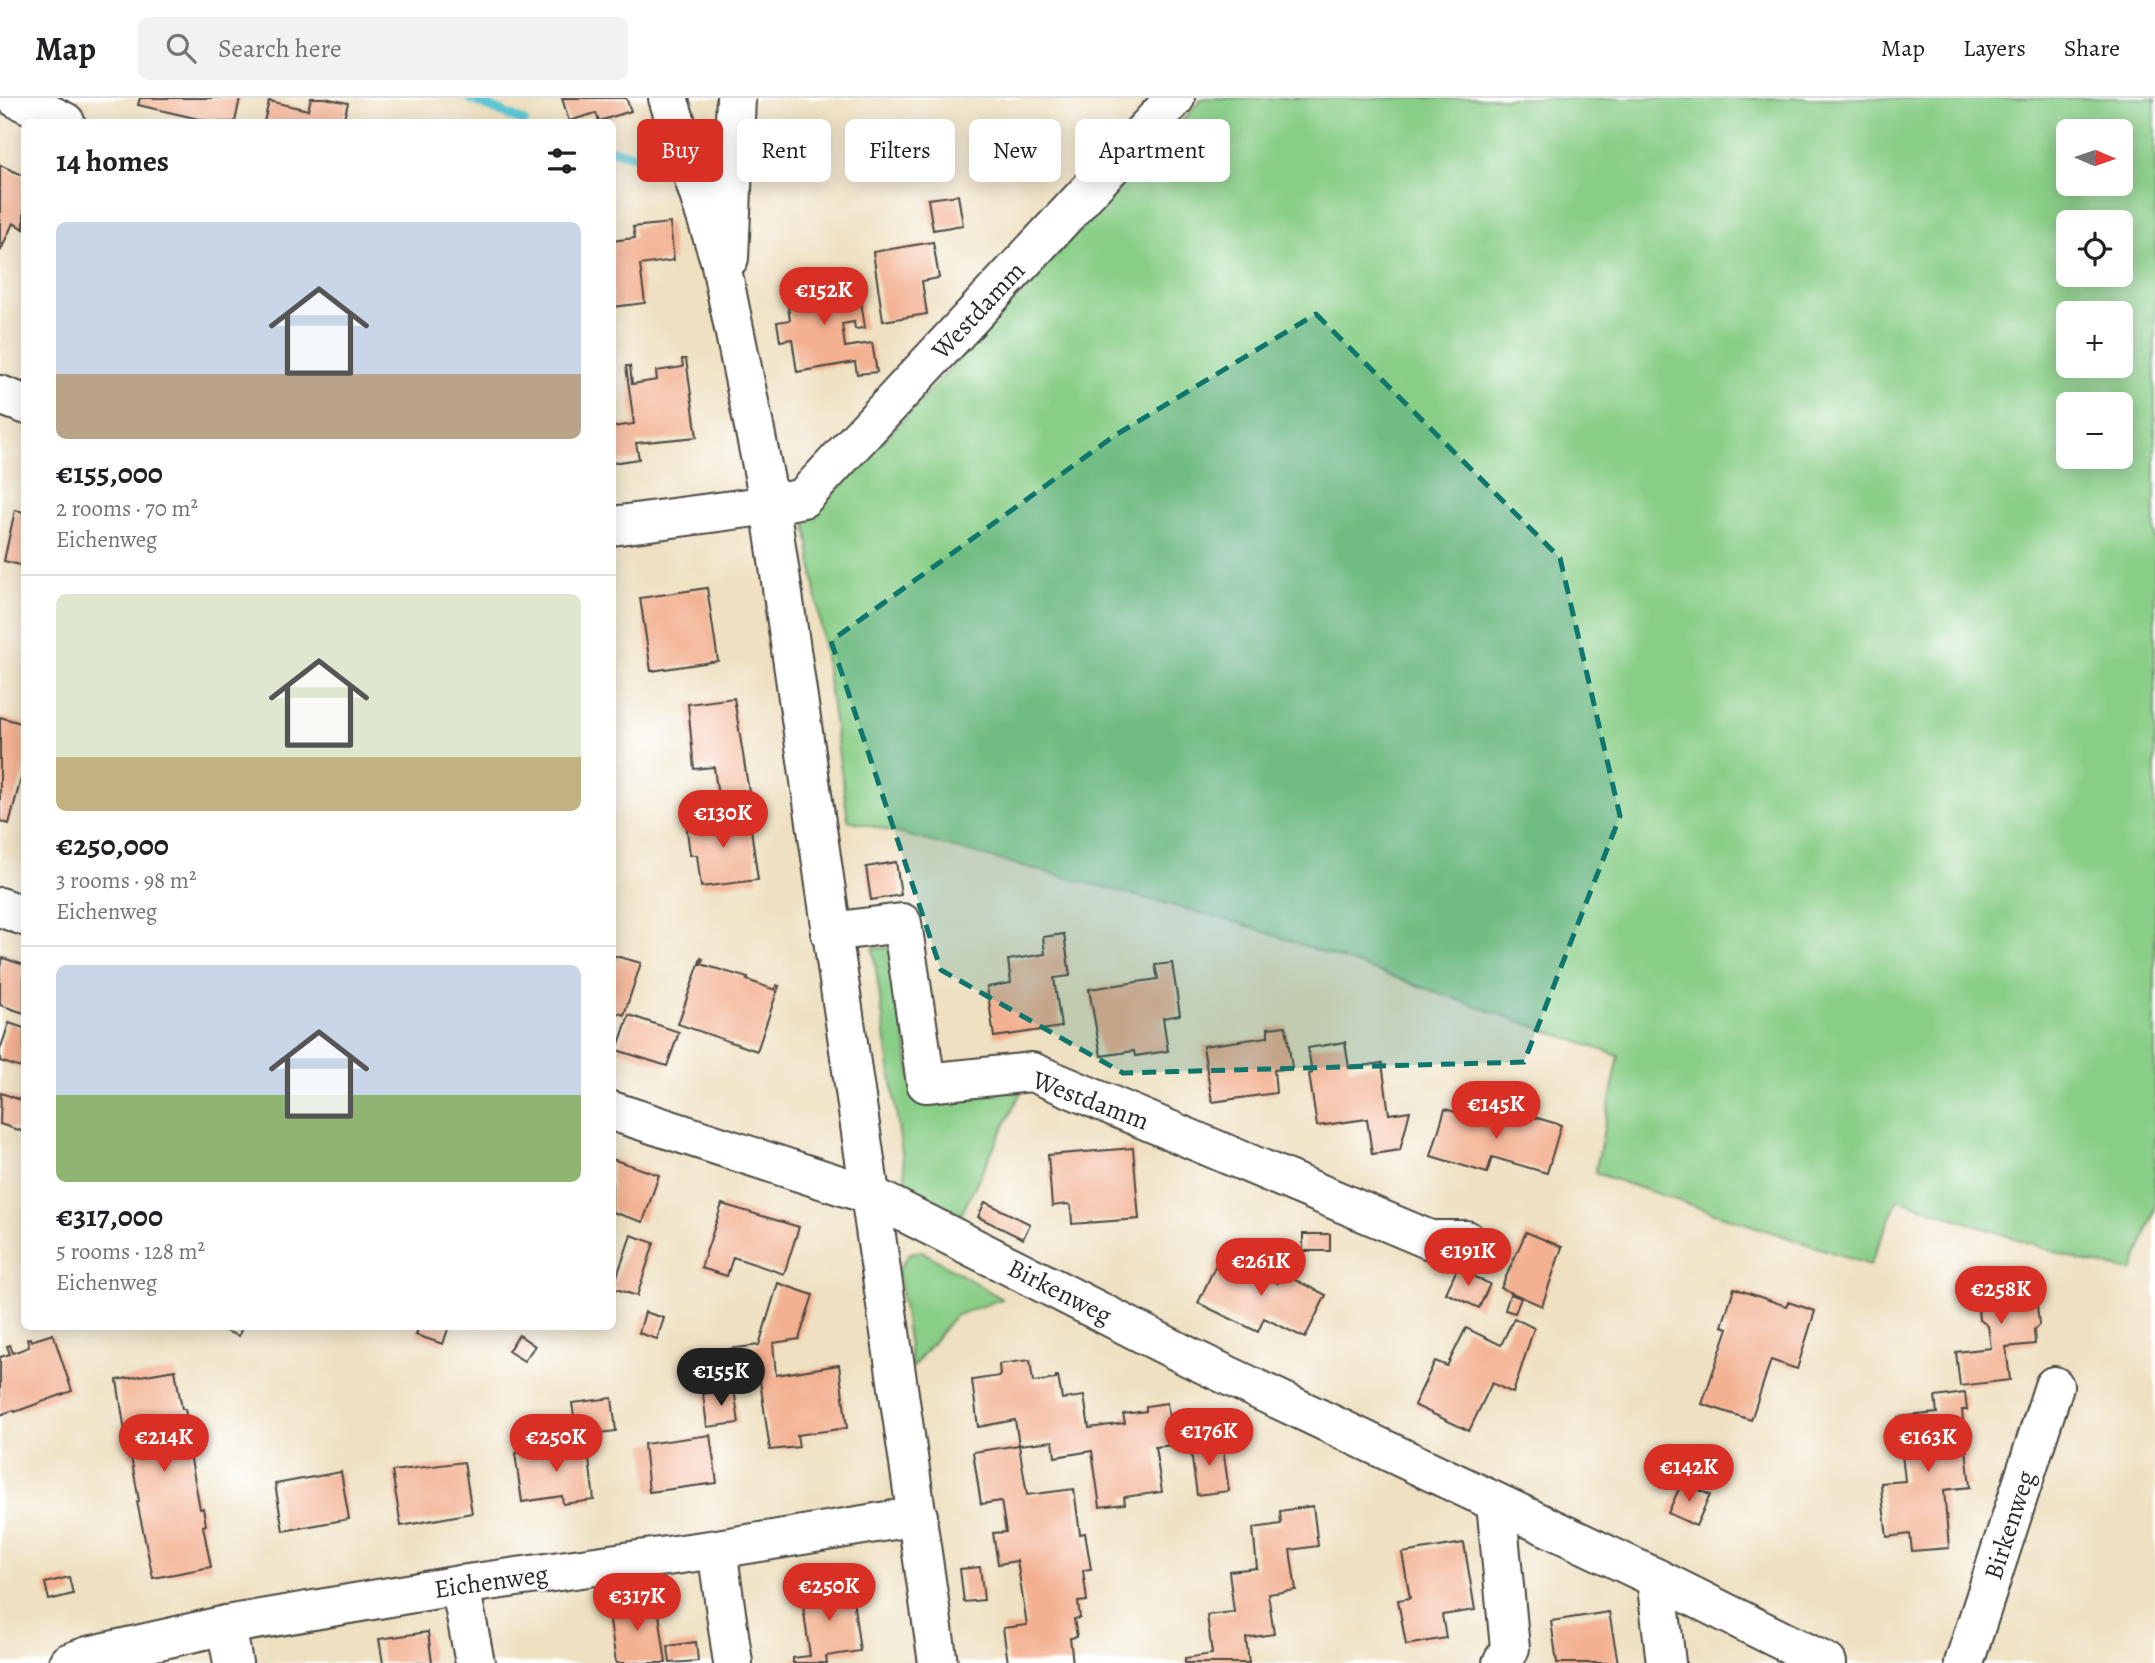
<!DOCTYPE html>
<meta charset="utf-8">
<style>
:root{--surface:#fff;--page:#f2f2f2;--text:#202124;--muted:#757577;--line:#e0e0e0;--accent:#d93025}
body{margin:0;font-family:Alegreya,serif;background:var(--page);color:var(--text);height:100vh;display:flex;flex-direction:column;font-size:26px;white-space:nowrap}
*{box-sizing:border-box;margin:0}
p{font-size:23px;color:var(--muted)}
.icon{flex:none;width:38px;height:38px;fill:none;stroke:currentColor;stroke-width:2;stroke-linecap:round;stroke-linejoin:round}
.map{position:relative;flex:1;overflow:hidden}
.details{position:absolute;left:21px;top:21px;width:595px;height:1211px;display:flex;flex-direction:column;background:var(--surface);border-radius:10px;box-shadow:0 4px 18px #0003}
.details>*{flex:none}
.banner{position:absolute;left:637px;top:21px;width:665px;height:63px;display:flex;gap:14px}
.needle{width:46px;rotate:92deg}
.fabs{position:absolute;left:2056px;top:21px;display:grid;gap:14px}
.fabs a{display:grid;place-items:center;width:77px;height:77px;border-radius:10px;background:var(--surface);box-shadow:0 4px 18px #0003;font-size:35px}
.price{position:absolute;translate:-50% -60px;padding:0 16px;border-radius:24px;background:var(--accent);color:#fff;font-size:23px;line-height:46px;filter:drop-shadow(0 2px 4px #0008)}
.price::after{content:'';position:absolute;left:50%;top:42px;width:21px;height:16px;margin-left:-10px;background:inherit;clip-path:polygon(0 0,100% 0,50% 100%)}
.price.selected{background:#222;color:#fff}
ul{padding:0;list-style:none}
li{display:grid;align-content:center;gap:14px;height:371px;padding:0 35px}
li+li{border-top:2px solid var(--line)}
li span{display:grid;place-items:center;height:217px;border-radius:10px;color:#555}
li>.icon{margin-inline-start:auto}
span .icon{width:126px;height:126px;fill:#fffc;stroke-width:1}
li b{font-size:30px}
h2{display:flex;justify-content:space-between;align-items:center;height:84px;padding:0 35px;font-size:30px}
.pill{padding:0 24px;border-radius:10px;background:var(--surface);box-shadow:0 4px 18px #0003;font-size:24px;line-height:63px}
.pill.selected{background:var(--accent);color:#fff}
header{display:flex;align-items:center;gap:42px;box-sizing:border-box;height:98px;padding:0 35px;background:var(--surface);border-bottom:2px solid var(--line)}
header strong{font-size:33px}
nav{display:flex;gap:38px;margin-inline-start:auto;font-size:24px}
.search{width:490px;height:63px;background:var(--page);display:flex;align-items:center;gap:18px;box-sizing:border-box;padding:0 24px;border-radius:10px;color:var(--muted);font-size:26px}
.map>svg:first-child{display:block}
</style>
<header>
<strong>Map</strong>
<div class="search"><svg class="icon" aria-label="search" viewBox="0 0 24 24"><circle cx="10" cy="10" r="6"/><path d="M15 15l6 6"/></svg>Search here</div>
<nav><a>Map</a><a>Layers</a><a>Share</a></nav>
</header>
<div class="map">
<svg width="2155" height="1565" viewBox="0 0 2155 1565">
<rect width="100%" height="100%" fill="#fff"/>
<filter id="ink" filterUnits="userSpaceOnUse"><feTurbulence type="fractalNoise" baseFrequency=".0143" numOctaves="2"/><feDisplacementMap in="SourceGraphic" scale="14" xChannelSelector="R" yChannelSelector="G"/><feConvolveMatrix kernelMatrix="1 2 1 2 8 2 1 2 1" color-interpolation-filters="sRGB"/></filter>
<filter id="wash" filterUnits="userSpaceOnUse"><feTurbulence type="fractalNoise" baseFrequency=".00686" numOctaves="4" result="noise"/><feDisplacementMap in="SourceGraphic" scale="28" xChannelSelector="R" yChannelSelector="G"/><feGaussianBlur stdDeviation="1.57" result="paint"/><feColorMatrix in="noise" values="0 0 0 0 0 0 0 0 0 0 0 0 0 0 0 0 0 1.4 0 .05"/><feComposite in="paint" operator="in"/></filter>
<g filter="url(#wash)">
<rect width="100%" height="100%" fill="#eee0c0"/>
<g fill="#89ce87" stroke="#5a7c59" stroke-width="2" fill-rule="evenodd">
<path d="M1203,0H2155V1111L2133,1173L2085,1164L1898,1101L1870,1167L1595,1075L1619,958L1239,825L848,722L806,425ZM2068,33H2121V86H2068ZM2068,124H2121V177H2068ZM2068,215H2121V268H2068ZM2068,306H2121V359H2068Z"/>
<path d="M873,850H891L914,999L1021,994L961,1117L907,1091Z"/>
<path d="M922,1153L1002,1201L954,1218L912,1270L898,1172L910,1155Z"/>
</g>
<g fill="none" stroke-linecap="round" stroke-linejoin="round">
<g stroke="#5cc6d5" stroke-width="10">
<path d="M469,0L524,24"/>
<path d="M612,52L643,60"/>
</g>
</g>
<g id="blocks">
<g fill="#f3b191">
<path d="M140,0H240L235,24H212L138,7Z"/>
<path d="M311,0H325L348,5L343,24H264L269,3L308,12Z"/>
<path d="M562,0H626L631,13L599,23L596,15L569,23Z"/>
<path d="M0,67L24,78V131L13,125L0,154Z"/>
<path d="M958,97L963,127L933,132L928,101Z"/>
<path d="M670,125L674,162L640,167L645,205L612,209V143L635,140L633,129Z"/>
<path d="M933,144L939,180L922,183L927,216L883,223L873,154Z"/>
<path d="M844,180L847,204L861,203L865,230L855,231L854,224L842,226L845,249L872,245L877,274L857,276L855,264L797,274L792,241L780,243L777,224L790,222L785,189Z"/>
<path d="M682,261H686L697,339L636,345L639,361L612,365V329L634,326L626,268H630L632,286L657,282L656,273L683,269Z"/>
<path d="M15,412L24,414V468L4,463Z"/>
<path d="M707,490L718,563L651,573L640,500Z"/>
<path d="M734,600L749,694L718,699L714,669L694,671L688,606Z"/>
<path d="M0,619L24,626V669L9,726L0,723Z"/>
<path d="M749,716L758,782L701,789L697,757H690L686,724Z"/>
<path d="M896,764L901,797L871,802L866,769Z"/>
<path d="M1064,836L1070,878L1054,880L1061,929L994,939L987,889L1011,885L1008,862L1045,856L1043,839Z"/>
<path d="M612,857L641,865L624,917L612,913Z"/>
<path d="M3,860L24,867V915L0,907V869Z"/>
<path d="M701,860L703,861L701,866L748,880L747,882L775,892L776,887L779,888L757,953L678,926Z"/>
<path d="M1172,865L1180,917L1163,920L1168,953L1135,958L1134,953L1101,958L1089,891L1158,881L1155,867Z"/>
<path d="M629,917L679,934L667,968L617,952Z"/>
<path d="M9,925L24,930V959L21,970L0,963V952Z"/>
<path d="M1286,928L1292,970L1274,972L1276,995L1212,1004L1203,948L1268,939V930Z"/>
<path d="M1345,944L1349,970L1382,965L1389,1016L1410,1013L1400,1052L1372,1056L1367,1021L1317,1028L1309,976L1312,975L1308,950Z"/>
<path d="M1,995L24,1003V1034L0,1026Z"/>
<path d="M1445,1011L1501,1027L1506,1011L1561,1027L1547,1075L1492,1059L1487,1075L1431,1058Z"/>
<path d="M1133,1050L1139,1121L1072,1126L1071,1108L1068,1106L1052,1108L1048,1057Z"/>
<path d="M612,1061L659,1077L643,1124L612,1114Z"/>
<path d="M985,1104L1030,1126L1023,1141L978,1119Z"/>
<path d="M722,1106L799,1129L784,1176L733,1159L727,1178L701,1170Z"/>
<path d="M1526,1134L1562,1149L1542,1208L1501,1190Z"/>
<rect x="1303" y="1136" width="27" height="17"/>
<path d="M631,1137L654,1145L637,1198L613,1190Z"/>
<path d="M1243,1159L1265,1170L1261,1177L1278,1185L1283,1176L1326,1197L1305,1240L1264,1220L1258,1234L1198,1205L1218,1162L1237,1172Z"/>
<path d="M1457,1171L1490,1186L1479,1210L1446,1195Z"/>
<path d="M2001,1175L2005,1179L2034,1176L2039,1227L2034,1232L2035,1246L2006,1249L2010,1282L1960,1288L1956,1254L1991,1250L1988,1228L1979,1221L1975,1182L1983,1181L1987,1177Z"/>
<path d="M778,1185L813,1197L799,1241L773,1245L776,1277L839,1267L847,1330L797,1337L799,1349L770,1352L760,1283L734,1286L729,1251L759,1247Z"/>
<path d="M1734,1190L1786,1208L1788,1204L1815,1213L1797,1271L1771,1262L1751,1322L1702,1306L1728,1230L1722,1228Z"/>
<path d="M1510,1196L1521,1200L1515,1215L1505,1212Z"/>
<path d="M645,1214L664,1220L657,1241L639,1235Z"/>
<path d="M1514,1220L1534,1230L1513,1295L1492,1285L1469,1333L1414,1307L1435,1263L1447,1268L1466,1230L1501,1247Z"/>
<path d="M211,1228H242L239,1238Z"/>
<path d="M419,1228H449L443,1246L416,1237Z"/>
<path d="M53,1236L72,1293L15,1314L14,1312L0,1317V1259L10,1256L7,1248L10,1247L13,1255L29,1249L27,1241L30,1240L31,1243Z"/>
<path d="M519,1237L535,1248L524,1263L508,1253Z"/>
<path d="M1030,1262L1033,1284L1056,1281V1278H1058L1062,1301L1084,1298L1089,1330L1125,1325L1123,1316L1146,1313V1308L1167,1305L1173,1347L1155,1349L1162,1394L1124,1399L1125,1406L1100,1409L1092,1353L1055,1359L1053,1343L1019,1347L1015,1322L978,1329L972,1282L1000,1278L999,1266Z"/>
<path d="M175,1272L182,1311H185L188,1328L185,1329L200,1411L203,1410L206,1427L203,1428L211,1469L153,1480L137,1404L139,1403L131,1359L129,1360L117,1282Z"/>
<path d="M734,1291L739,1325L707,1329L703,1296Z"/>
<path d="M1965,1295L1967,1312H1962L1970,1389L1944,1392L1949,1450L1912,1453L1910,1436L1887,1439L1882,1399L1881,1385L1905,1383L1898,1319L1937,1315L1935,1299Z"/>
<path d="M612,1300L616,1333L577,1338L572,1305Z"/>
<path d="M710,1337L717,1385L649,1394L644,1346Z"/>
<path d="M1222,1343L1229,1393L1197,1397L1190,1347Z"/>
<path d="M587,1345L594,1402L563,1406L562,1398L522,1404L515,1355Z"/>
<path d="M1019,1347L1027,1397L1074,1391L1080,1436L1085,1435L1091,1471L1083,1472L1087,1503L1078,1504L1080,1520L1074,1521L1077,1539L1070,1540L1073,1565H1008L1003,1530L1027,1527L1017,1463L998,1466L993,1435L1006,1434L1001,1403L981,1406L973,1354Z"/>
<path d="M464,1364L472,1415L401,1428L392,1373Z"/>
<path d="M341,1374L349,1421L283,1433L275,1386Z"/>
<path d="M1682,1384L1710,1397L1696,1428L1668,1415Z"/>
<path d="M1313,1408L1318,1448L1290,1452L1296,1492L1268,1496L1274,1536L1246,1540L1249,1565H1185V1560L1212,1556L1207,1517L1234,1514L1229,1473L1257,1470L1253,1430L1281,1426L1280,1413Z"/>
<path d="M1464,1445L1475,1512L1442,1517L1446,1540L1406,1547L1398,1502L1410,1500L1402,1455Z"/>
<path d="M980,1469L984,1502L964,1504L960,1471Z"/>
<path d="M69,1479L73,1496L49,1502L45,1485Z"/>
<path d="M851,1486L860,1553L826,1558L827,1565H793V1560L810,1558L801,1493Z"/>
<path d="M657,1502L666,1565H616L608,1509Z"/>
<path d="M1609,1514L1618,1565H1557L1551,1523Z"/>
<path d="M428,1534L432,1565H383L379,1541Z"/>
<path d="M696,1544L698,1563L670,1565L668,1548Z"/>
</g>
</g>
</g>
<g filter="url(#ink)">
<use href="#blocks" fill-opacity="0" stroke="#484641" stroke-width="2"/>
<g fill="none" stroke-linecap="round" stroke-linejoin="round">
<defs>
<g id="minor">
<path d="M16,0L65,24"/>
<path d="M668,0L720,162L770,407L938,1565"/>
<path d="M729,160L736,0"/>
<path d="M0,297L24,306"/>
<path d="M612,428L770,407L803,400L1175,0"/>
<path d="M0,809L24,818"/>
<path d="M830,834L902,825L926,985L1032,974L1430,1142H1466"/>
<path d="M612,1013L870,1097L1191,1260L1656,1480L1827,1565"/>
<path d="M1496,1405L1510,1550L1502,1565"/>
<path d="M717,1451L733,1565"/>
<path d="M1656,1480L1666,1565"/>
<path d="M460,1487L475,1565"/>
<path d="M226,1527L233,1565"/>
<path d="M68,1565L88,1558L226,1527L460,1487L717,1451L918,1418"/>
<path d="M1964,1565L2054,1288"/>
</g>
</defs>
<use href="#minor" stroke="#484641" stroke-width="42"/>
<use href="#minor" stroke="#fff" stroke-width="38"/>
</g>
</g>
<path fill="#0f766e" fill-opacity="0.2" stroke="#0f766e" stroke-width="5" stroke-dasharray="14 9" stroke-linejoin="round" d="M1316,216L1560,460L1620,718L1524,964L1123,975L941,872L831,543L1114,338Z"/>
<g text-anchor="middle" stroke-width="5" stroke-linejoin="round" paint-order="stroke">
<g font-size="26" fill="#2b2b2b" stroke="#fff">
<text transform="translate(978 212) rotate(-47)" y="9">Westdamm</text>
<text transform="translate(1091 1002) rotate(21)" y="9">Westdamm</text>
<text transform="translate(1060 1193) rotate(27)" y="9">Birkenweg</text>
<text transform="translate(2009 1427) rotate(-72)" y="9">Birkenweg</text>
<text transform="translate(491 1483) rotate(-8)" y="9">Eichenweg</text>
</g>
</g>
</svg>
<div class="fabs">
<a><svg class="needle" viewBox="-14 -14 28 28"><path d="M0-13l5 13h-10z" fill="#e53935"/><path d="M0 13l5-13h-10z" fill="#757577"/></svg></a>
<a><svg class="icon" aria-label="locate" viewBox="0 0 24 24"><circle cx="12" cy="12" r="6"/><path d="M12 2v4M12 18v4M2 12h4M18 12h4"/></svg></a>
<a>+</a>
<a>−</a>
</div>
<b class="price" style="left:824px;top:229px">€152K</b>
<b class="price" style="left:723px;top:752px">€130K</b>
<b class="price" style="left:1496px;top:1043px">€145K</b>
<b class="price" style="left:1468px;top:1190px">€191K</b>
<b class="price" style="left:1261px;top:1200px">€261K</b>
<b class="price" style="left:2001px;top:1228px">€258K</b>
<b class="price selected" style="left:721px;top:1310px">€155K</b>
<b class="price" style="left:1209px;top:1370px">€176K</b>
<b class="price" style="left:164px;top:1376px">€214K</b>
<b class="price" style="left:556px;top:1376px">€250K</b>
<b class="price" style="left:1928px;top:1376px">€163K</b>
<b class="price" style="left:1689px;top:1406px">€142K</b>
<b class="price" style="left:829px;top:1525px">€250K</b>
<b class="price" style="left:637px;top:1535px">€317K</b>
<div class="banner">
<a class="pill selected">Buy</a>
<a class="pill">Rent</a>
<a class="pill">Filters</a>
<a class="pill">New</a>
<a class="pill">Apartment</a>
</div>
<section class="details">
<h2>14 homes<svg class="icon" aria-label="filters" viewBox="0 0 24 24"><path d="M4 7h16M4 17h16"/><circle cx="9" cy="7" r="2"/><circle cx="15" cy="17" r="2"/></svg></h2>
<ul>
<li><span style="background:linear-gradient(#c9d6e8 70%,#b9a48a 0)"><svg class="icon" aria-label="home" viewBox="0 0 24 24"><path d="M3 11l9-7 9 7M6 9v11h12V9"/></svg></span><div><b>€155,000</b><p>2 rooms · 70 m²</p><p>Eichenweg</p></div></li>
<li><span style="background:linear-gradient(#dfe7d0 75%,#c2b280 0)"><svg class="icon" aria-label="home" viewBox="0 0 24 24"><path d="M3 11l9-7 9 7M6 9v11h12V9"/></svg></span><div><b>€250,000</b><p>3 rooms · 98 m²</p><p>Eichenweg</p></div></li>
<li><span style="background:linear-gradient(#c9d6e8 60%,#8fb573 0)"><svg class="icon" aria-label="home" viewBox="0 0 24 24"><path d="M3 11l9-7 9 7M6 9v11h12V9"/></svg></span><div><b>€317,000</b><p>5 rooms · 128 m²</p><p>Eichenweg</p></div></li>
</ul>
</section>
</div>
